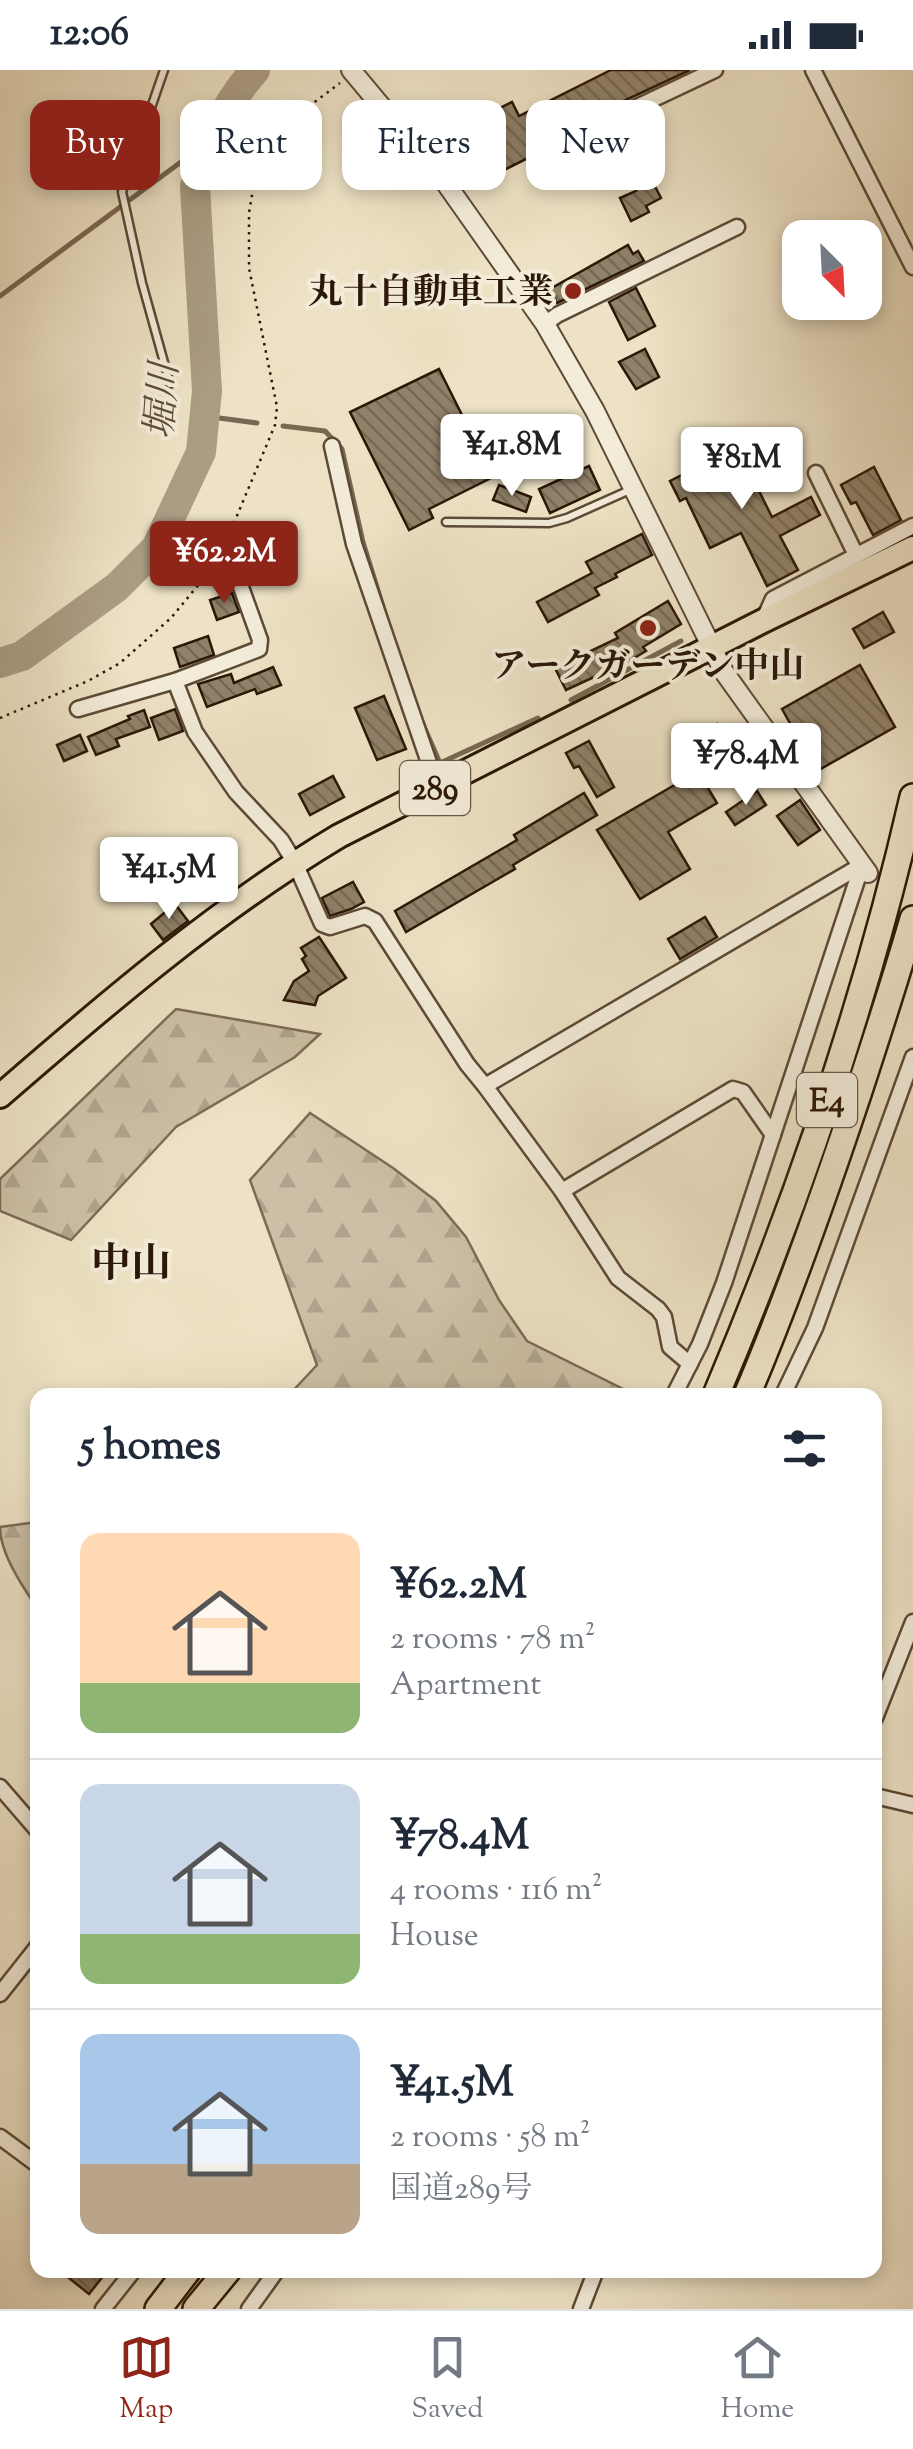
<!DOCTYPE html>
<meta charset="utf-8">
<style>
:root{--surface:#fff;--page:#f2f2f3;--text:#1f2937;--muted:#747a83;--line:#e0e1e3;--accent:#8f2418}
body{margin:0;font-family:"Sorts Mill Goudy","Noto Serif JP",serif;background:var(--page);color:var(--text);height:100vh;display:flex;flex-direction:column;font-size:38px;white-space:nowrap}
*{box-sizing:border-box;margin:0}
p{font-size:32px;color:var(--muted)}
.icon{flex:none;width:55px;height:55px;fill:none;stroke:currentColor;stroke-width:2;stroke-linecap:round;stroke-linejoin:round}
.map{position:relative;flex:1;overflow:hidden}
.panel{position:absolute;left:30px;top:1318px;width:852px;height:890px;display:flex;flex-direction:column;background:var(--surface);border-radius:20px;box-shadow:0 5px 15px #0003}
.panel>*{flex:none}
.guide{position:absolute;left:30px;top:30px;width:855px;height:90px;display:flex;gap:20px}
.needle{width:65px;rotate:156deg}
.fabs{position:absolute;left:782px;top:150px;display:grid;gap:20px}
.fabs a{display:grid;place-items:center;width:100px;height:100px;border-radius:20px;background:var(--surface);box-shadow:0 5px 15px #0003;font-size:50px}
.price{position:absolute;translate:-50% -85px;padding:0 22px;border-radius:10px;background:#fff;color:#222;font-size:32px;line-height:65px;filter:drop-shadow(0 2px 5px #0008)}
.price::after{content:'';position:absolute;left:50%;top:60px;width:30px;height:22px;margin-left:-15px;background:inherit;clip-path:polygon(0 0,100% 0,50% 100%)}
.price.current{background:var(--accent);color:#fff}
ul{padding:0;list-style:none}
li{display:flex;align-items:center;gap:30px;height:250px;padding:0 50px}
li+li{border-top:2px solid var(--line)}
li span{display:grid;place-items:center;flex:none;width:280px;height:200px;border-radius:20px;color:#555}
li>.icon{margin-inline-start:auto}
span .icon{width:120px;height:120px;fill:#fffc;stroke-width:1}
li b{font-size:42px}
h2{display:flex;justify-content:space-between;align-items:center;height:120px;padding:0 50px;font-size:42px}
.chip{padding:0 35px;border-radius:20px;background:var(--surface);box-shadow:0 5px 15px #0003;font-size:35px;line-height:90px}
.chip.current{background:var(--accent);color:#fff}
.status{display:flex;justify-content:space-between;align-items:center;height:70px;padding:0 50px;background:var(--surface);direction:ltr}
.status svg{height:28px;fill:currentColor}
.menu{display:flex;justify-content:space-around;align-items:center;height:140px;border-top:2px solid var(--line);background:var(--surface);font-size:28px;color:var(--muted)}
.menu a{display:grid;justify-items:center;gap:5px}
.menu .current{color:var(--accent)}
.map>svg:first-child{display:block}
</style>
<div class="status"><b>12:06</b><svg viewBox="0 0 49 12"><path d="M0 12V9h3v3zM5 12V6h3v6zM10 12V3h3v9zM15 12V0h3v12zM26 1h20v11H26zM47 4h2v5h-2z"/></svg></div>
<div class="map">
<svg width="913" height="2239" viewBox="0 0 913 2239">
<defs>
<pattern id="forest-firs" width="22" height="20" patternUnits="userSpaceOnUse" patternTransform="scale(2.5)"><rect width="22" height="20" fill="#ccbfa5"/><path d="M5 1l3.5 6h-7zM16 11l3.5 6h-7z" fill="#afa38d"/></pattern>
<pattern id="building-back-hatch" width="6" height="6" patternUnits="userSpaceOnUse" patternTransform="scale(2.5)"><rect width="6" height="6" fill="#908169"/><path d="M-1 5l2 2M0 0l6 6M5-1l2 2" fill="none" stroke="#766954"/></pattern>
</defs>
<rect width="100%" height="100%" fill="#ede2c5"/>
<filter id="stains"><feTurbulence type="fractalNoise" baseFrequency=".002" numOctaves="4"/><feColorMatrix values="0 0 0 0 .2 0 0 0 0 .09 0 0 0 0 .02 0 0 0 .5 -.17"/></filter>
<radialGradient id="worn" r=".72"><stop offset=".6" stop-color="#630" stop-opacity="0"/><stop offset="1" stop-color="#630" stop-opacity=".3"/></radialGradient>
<g fill="url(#forest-firs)" stroke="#7c6b56" stroke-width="2.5">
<path d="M176,939L320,964L295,987L176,1057L71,1170L0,1141V1109Z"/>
<path d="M310,1043L393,1098L436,1131L466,1167L499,1230L527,1271L629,1322L628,1325H289L317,1295L250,1110Z"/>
<path d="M37,1452H38L37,1538C23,1517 0,1484 0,1457Z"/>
</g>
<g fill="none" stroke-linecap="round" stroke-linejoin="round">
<g stroke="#786752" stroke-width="5">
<path d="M0,226L212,69"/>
<path d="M204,346L257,353"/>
<path d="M283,356L325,361L342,379L363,472L389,556"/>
<path d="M571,630L681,571"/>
<path d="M422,652L440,693L538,648"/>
</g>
<path stroke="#ab9d84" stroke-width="30" d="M0,593L22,586L117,517L156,478L201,382L207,321L195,117C205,75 226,33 255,0"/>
</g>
<g fill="url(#building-back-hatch)" stroke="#2b1706" stroke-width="2.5">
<path d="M611,0H690L617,34L613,39L612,46L490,107L464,56L512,32L519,46Z"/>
<path d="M648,103L661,128L646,136L649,142L631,151L620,128L636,121L631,111Z"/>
<path d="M628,175L633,184L638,181L644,191L557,233L550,219Z"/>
<path d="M636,218L655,256L628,270L609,232Z"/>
<path d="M645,279L659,307L636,319L619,292Z"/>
<path d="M439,299L493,407L429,439L433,448L409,460L350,342Z"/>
<path d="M737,377L772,447L811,427L820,445L780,466L798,500L767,516L741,463L710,478L686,428L680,431L670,411Z"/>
<path d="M589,396L600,420L550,443L539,419Z"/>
<path d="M874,397L901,450L873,465L856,432L851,434L841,415Z"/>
<path d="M499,415L531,427L526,442L493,430Z"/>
<path d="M642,464L652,485L615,504L617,507L595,518L599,525L548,552L537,532L592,503L586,492Z"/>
<path d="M232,523L239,542L217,550L210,530Z"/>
<path d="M668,531L681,554L643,577L646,581L631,590L566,620L555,598L618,568L615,563Z"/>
<path d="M883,542L894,562L864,578L853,559Z"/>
<path d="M208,566L214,585L180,597L174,578Z"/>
<path d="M860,595L895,657L817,701L782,639Z"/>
<path d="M273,597L281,615L257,624L255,619L207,637L198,614L231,604L234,613Z"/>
<path d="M384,626L406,679L377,690L355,638Z"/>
<path d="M175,639L183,661L159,670L151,648Z"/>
<path d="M144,640L150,657L116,669L119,676L96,685L88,667L130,649L128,646Z"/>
<path d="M717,654L734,680L699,703L717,733L668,762L690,799L640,829L597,760L690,706L675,681Z"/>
<path d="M80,665L87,681L64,691L57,675Z"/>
<path d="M589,671L614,717L597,727L579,696L574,698L566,683Z"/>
<path d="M333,706L344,727L310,745L299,724Z"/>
<path d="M757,721L766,735L735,755L726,742Z"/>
<path d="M584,723L597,745L513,795L515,799L406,862L395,841L517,770L514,765Z"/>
<path d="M800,730L820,760L798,775L777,746Z"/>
<path d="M353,812L364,832L351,839L330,846L322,828Z"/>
<path d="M175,834L188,851L163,870L151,854Z"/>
<path d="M705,847L717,867L680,889L668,869Z"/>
<path d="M319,867L346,908L318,926L315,935L284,930L294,911L309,901L302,889L306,886L301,878Z"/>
<path d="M59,2200H108L89,2224Z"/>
</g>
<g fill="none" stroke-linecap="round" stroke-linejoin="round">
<defs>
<g id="service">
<path d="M164,0L122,122L142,213L170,314"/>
<path d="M446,452L549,453L567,448L632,419"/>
</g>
<g id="minor">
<path d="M813,0L913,197"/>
<path d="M622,44L715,0"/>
<path d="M545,254L557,245L737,157"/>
<path d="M332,376L354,474L437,716"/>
<path d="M816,403L856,485"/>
<path d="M763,551L773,529L913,456"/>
<path d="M175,611L195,662L236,722L281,770L295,793L322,854L330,857L365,846L375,851L467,994L485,1016L562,1121L618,1208L658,1239L664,1247L670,1277L690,1294"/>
<path d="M78,639L175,611L259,579L260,570L237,506"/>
<path d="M485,1016L862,795"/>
<path d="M562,1121L733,1019L743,1022L773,1065"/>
<path d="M674,1325L700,1274L724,1213L862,795"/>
<path d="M783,1325L815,1258L913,987"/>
<path d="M875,1648L913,1552"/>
<path d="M0,1717L38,1761"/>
<path d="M875,1726L913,1735"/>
<path d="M0,1924L38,1876"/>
<path d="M0,2067L38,2095"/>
<path d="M103,2239L134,2200"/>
<path d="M249,2239L277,2200"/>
<path d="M581,2239L596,2200"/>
</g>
<path id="tertiary" d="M351,0L447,115L545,254L595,341L724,602L868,803"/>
<path id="trunk" d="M0,1026C107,933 217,839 339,766L763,551L913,478"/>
<g id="motorway">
<path d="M716,1325C798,1131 866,932 913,727"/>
<path d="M747,1325C789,1226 824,1126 858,1024C877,966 896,908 913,849"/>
<path d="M158,2239L188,2200"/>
<path d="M196,2239L228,2200"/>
</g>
</defs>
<use href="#service" stroke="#5c4a36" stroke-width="11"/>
<use href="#minor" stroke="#5c4a36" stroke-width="19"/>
<use href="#tertiary" stroke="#5c4a36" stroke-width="22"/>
<use href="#trunk" stroke="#2b1706" stroke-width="28"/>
<use href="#motorway" stroke="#2b1706" stroke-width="30"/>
<path stroke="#2b1706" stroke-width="2.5" stroke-dasharray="2.5 5" stroke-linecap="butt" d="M0,648L88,611L120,593L171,548L218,491L275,355L277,337L249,198V143L256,101L263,79L281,57L340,13"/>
<use href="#service" stroke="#f3ecd9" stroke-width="6"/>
<use href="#minor" stroke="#f3ecd9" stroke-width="14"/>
<use href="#tertiary" stroke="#f3ecd9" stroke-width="18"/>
<use href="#trunk" stroke="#ede2c5" stroke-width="22"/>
<use href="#motorway" stroke="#ede2c5" stroke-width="25"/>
</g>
<g fill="#8f2418" stroke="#f3ecd9" stroke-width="4">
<circle cx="573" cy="221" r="10"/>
<circle cx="648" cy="558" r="10"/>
</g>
<g text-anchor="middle" stroke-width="8" stroke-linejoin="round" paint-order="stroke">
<g fill="#f3ecd9" stroke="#675745" stroke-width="2.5">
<rect x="400" y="691" width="70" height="54" rx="8"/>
<rect x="797" y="1003" width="60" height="54" rx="8"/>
</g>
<g font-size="32" font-weight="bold" fill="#2b1706">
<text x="435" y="729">289</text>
<text x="827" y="1041">E4</text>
</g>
<g font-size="35" font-weight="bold" fill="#2b1706" stroke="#f3ecd9" text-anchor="end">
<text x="553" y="233">丸十自動車工業</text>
<text x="648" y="607" text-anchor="middle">アークガーデン中山</text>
</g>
<g font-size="38" font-style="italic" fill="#5e4d38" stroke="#f3ecd9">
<text transform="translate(161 331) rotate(-86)" y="13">堀川</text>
</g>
<g font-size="40" font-weight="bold" fill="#2b1706" stroke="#f3ecd9">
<text x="131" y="1206">中山</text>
</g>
</g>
<rect width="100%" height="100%" filter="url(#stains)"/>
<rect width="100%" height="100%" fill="url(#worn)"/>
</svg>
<div class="fabs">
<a><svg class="needle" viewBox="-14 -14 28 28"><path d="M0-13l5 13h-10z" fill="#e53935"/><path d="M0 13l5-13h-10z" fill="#747a83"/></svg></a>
</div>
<b class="price" style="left:512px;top:429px">¥41.8M</b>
<b class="price" style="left:742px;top:442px">¥81M</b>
<b class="price current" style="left:224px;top:536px">¥62.2M</b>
<b class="price" style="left:746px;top:738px">¥78.4M</b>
<b class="price" style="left:169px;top:852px">¥41.5M</b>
<div class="guide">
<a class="chip current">Buy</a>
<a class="chip">Rent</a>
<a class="chip">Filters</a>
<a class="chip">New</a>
</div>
<section class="panel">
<h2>5 homes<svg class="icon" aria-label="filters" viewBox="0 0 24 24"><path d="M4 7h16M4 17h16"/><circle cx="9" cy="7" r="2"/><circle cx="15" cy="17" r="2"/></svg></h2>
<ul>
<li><span style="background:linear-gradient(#ffd9b3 75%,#8fb573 0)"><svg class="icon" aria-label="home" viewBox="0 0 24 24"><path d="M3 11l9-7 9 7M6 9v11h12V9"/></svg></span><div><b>¥62.2M</b><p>2 rooms · 78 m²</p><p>Apartment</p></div></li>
<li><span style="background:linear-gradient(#c9d6e8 75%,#8fb573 0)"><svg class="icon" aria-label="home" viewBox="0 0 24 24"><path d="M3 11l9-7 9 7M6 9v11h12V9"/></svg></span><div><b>¥78.4M</b><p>4 rooms · 116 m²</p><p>House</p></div></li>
<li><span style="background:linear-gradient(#a9c7e8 65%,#b9a48a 0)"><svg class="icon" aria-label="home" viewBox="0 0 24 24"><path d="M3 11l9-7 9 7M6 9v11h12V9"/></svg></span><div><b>¥41.5M</b><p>2 rooms · 58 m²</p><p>国道289号</p></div></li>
</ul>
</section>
</div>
<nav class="menu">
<a class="current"><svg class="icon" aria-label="map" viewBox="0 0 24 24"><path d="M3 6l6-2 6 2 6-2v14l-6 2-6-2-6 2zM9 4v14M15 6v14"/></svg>Map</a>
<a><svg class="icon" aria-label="saved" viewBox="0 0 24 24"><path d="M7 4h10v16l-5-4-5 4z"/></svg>Saved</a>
<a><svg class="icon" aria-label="home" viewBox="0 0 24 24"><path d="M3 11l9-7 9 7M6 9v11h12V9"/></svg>Home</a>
</nav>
